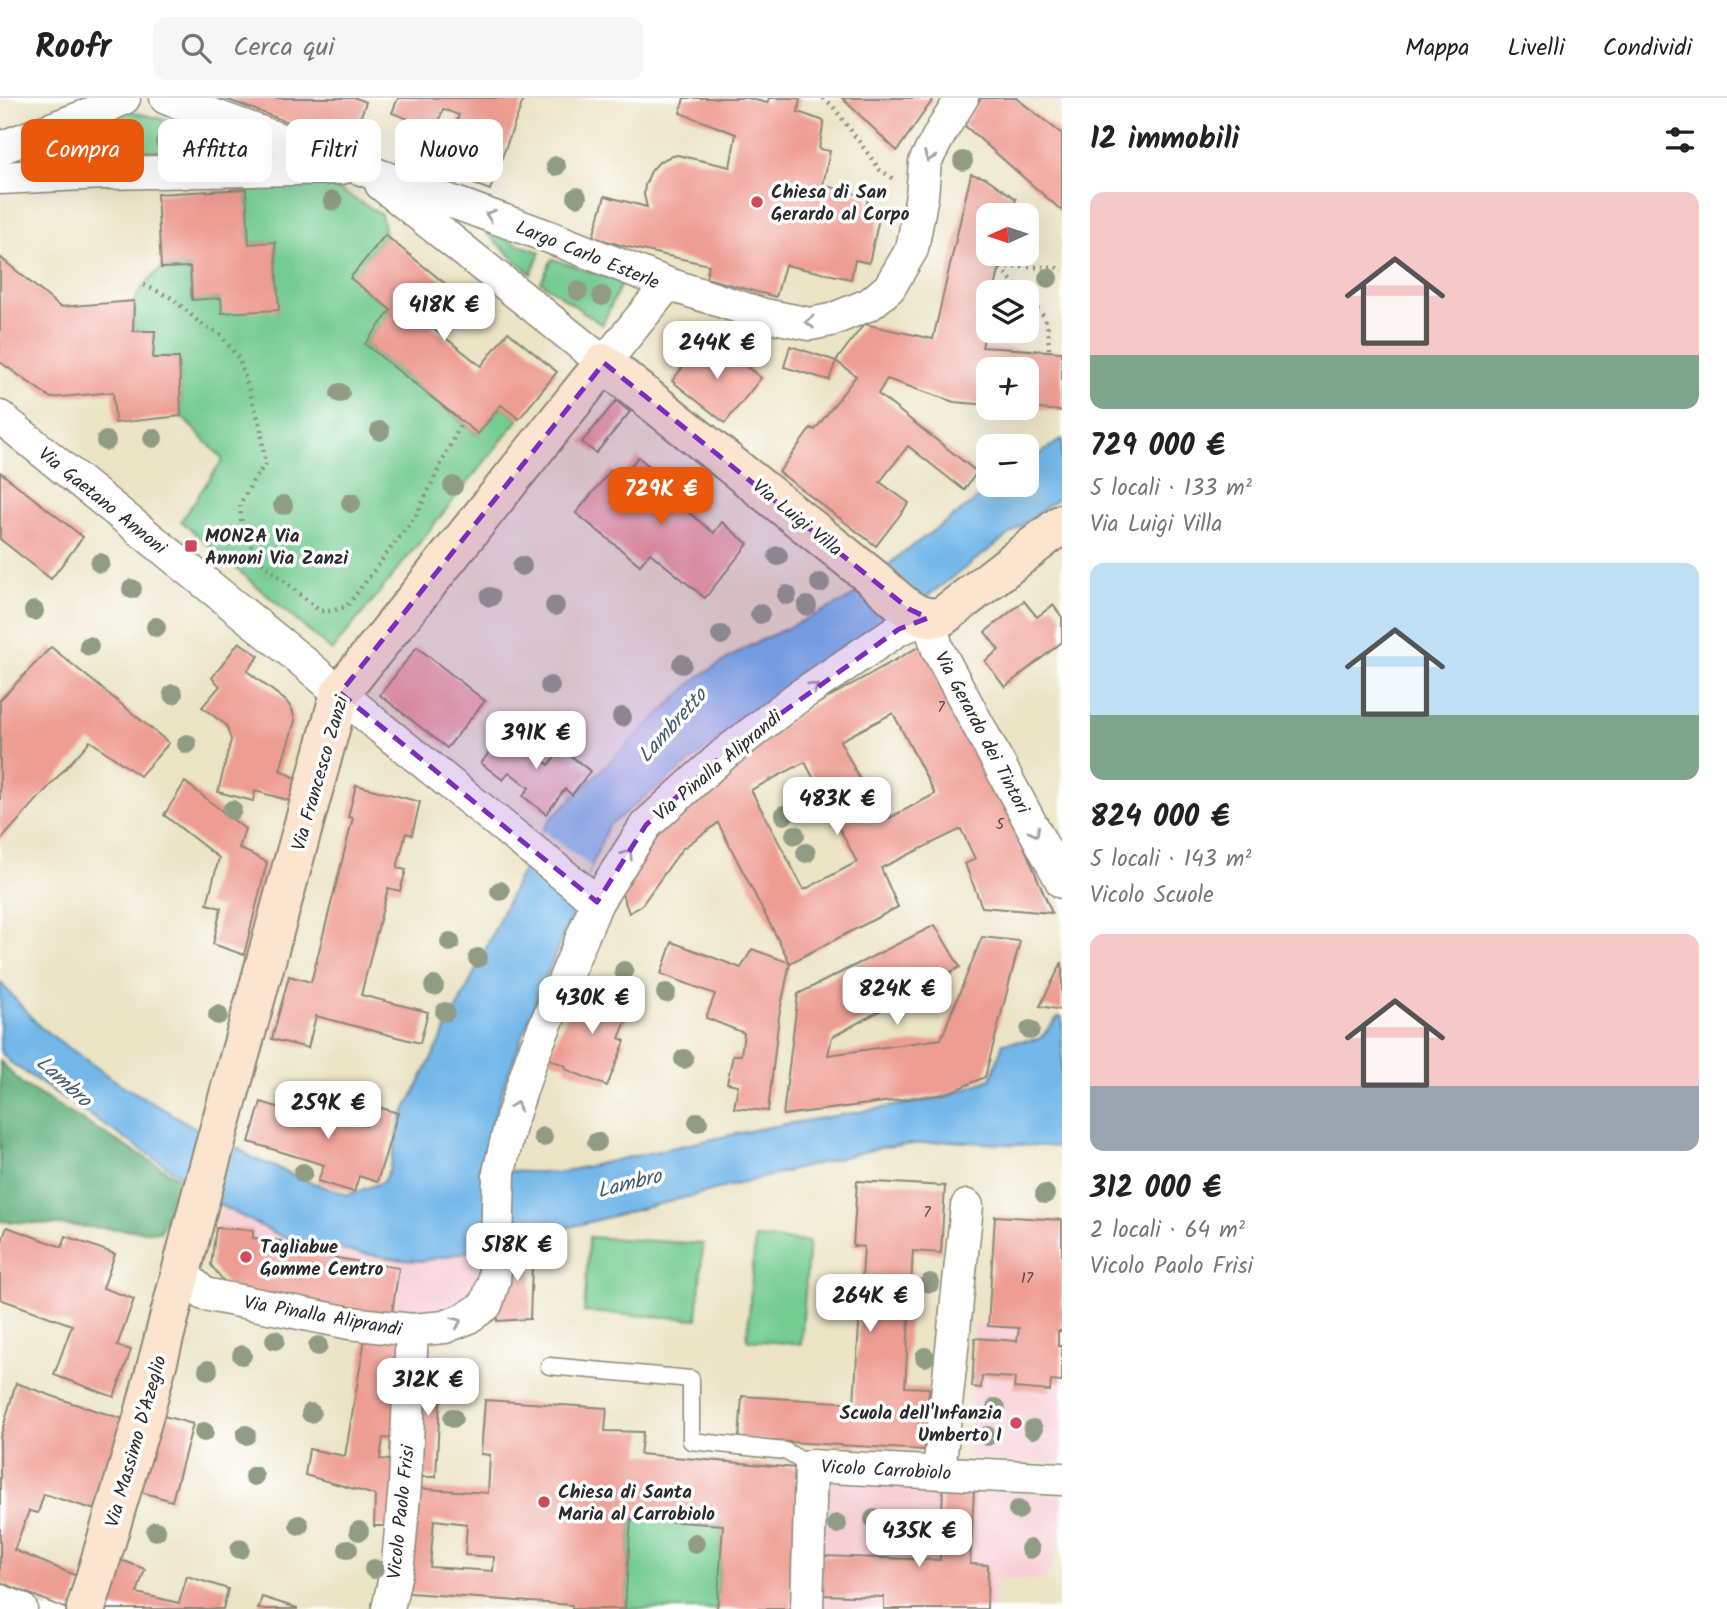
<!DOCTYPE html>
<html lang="it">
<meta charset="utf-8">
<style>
:root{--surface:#fff;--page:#f6f6f6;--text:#222;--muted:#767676;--line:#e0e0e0;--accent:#ea580c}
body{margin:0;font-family:Kalam,sans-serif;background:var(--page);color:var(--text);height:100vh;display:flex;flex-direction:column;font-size:26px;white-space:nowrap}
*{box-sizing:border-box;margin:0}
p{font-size:23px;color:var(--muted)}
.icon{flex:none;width:38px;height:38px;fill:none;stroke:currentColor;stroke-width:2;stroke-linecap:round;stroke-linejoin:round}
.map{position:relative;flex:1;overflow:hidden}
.side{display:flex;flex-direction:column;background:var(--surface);width:665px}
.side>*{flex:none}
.hud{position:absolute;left:21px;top:21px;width:665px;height:63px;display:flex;gap:14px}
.needle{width:46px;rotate:267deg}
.controls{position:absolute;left:976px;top:105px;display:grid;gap:14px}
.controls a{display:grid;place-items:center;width:63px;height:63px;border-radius:14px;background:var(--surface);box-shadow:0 7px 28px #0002;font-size:35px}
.price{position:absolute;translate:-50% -60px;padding:0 16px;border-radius:14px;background:#fff;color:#222;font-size:23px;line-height:46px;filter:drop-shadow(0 2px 4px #0008)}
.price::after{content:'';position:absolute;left:50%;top:42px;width:21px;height:16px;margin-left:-10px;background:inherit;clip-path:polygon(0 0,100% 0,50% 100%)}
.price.on{background:var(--accent);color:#fff}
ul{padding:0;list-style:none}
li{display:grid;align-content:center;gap:14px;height:371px;padding:0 28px}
li span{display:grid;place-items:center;height:217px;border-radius:14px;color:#555}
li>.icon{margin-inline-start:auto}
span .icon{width:126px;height:126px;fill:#fffc;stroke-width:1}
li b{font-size:30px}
h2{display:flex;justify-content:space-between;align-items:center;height:84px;padding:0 28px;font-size:30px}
.chip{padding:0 24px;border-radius:14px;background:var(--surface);box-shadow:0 7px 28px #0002;font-size:24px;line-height:63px}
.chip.on{background:var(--accent);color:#fff}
header{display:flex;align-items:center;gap:42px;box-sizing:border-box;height:98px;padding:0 35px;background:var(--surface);border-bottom:2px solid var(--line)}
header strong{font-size:33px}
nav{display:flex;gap:38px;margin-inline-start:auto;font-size:24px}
.search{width:490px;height:63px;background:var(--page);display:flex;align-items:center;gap:18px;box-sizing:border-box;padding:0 24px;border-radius:14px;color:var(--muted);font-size:26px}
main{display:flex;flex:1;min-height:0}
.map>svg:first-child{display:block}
</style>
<header>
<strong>Roofr</strong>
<div class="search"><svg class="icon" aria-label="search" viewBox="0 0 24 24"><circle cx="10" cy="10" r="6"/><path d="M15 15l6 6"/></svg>Cerca qui</div>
<nav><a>Mappa</a><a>Livelli</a><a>Condividi</a></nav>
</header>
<main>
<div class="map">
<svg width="1062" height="1511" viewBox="0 0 1062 1511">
<rect width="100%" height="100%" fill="#fff"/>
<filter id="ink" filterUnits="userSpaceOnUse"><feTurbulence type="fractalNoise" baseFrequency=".0143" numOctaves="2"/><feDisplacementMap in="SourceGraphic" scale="14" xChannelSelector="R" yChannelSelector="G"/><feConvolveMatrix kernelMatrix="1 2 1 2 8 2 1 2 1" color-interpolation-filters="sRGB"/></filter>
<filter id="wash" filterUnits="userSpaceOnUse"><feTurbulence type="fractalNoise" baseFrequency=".00686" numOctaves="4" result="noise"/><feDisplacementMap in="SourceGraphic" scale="28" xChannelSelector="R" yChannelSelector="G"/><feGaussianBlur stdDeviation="1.57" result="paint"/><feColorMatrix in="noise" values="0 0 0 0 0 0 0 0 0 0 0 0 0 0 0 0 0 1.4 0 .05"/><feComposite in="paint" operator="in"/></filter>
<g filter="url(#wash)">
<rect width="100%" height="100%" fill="#ebe4c5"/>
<g fill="#f7cfd5">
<path d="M223,1109L281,1138L299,1145L423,1163L488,1149L475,1202L429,1222L235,1197L211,1167L216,1130Z"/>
<path d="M975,1226L1062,1233V1366L968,1360Z"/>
<path d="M823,1382L1062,1398V1438L1048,1481L995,1482L993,1511H815Z"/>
</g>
<g fill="#74cc91" stroke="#507c5e" stroke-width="2">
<path d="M121,11L190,28L184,55L112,51Z"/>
<path d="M318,80L381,116L385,137L351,180L391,212L365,246L477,336L501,307L519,321L332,553L181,423L223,361L181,318L179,260H153L155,234L133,233L134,203L144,187L161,170L190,169L192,202L221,200L278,212L275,144L249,146L246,91Z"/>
<path d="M485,134L540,154L531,176Z"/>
<path d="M552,161L622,184L602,227L541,184Z"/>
<path d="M589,1139L703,1146L697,1221L584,1214Z"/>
<path d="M755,1140L809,1144L801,1246L747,1242Z"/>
<path d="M631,1421L723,1427L717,1511H625Z"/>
</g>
<path fill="#5fb07b" stroke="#456e53" stroke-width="2" d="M0,963L22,986L182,1082L160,1134L0,1123Z"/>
<path fill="#73b8e9" stroke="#4f728a" stroke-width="2" d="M1062,341V397L886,529L717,643L608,728L534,908L504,987L479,1072L557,1075L763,1030L941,1000L991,981L1003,945L1040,941L1058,919H1062V1049L947,1043L883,1049L554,1133L506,1150L488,1149L423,1163L403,1162L299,1145L281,1138L223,1109L186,1081L11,965L0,953V884L41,930L117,984L201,1033L239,1051L253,1060L308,1083L348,1097L383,1084L390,1070L401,1021L472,880L516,785L548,723L698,579L749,548L849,501L901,456L997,387H1027V365Z"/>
<path fill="#ebe4c5" d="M543,732L591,769L574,810L523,771Z"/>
<g id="blocks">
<g fill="#ee9d92" fill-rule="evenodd">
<path d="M223,0H356L366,4L350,47Z"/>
<path d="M398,0H524L490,92L439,73L459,17L443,11L436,31L392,15Z"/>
<path d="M684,0H748L767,5L769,0H800L798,14L824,23L819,51L830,53L823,87L868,99L866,113L880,116L869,165L855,162L851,181L785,167L776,199L706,180L709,167L624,148L593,139L605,98L647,109L644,97L645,87L651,73L659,64L669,59L677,57L730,69L736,36L680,15Z"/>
<path d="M842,0H934L897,53Z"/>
<path d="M981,0H1016L1062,36V113L964,27Z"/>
<path d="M971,76L986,80L1016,101L1012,117H989V156H1003L994,194H989V219L982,249L1062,254V313L1027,310V271H989V307L954,304L887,281L878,296L977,374L964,392L908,348L880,384L909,405L876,448L779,374L811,330L815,332L856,278L836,263L864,226L933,241Z"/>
<path d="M246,91L249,146L275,144L279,212L222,215L221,200L192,202L190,169L161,170L157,96Z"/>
<path d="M385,137L458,196L432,229L481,268L508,234L557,274L519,321L501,307L478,336L365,246L391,212L350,180Z"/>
<path d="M0,159L60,209L134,203L133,233H155L153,260H179L181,318L115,325L113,294L51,300L0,264Z"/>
<path d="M714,243L761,280L725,325L672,283L697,251L704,256Z"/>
<path d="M790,248L836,263L829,282L784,269Z"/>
<path d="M616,303L630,314L596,355L582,344Z"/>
<path d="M638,359L694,404L687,413L714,435L722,424L748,446L705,500L650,455L640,467L576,415L611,372L621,379Z"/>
<path d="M0,374L83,439L51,481L0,441Z"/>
<path d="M1024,503L1037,519L1053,507L1062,519V544L1005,589L985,563L999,552L985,534Z"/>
<path d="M239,544L259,558L247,573L286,603L292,611L295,623L280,672L296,680L291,703L255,693L253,703L218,694L231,642L226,627L202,609L220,588L212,580Z"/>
<path d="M924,546L1005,703L1052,815L982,809L965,766L975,761L961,731L881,770L898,809L790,865L779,918L768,1013L734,1010L738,987L727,985L733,957H741L744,935L706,920L715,896L661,876L672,844L741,870L752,851L790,865L718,725L682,751L641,808L629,815L618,785L656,728L797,617ZM893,615L935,696L882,724L840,643ZM805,664L857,764L804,792L751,692Z"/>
<path d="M51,549L169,645L140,678L90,643L0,743V602Z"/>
<path d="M417,549L485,603L447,650L380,597Z"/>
<path d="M506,633L549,667L561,650L590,673L572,697L565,691L546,716L523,698L529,690L509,674L503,682L481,665Z"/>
<path d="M185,684L245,731L239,750L267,764L244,857L213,846L221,810L207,806L219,760L164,717Z"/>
<path d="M356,687L420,704L412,737L406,735L397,770L406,772L400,793L388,790L361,897L428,914L420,945L316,918L308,950L272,941L289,878L311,884L353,720L348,719Z"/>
<path d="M935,827L960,869L832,939L828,957L941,941L982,839L1020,843L985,979L946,996L783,1017L798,896Z"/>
<path d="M1062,864V912L1040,908Z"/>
<path d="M579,887L632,909L619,940L625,943L607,988L565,971L566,968L549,961Z"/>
<path d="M283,1003L366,1028L372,1007L398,1015L377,1084L359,1078L354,1094L318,1083L324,1067L249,1044L261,1004L281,1010Z"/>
<path d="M857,1083L945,1088L941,1155L913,1153L905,1289L929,1290L925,1352L739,1341L742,1298L854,1305L864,1149L853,1148Z"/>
<path d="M995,1118L1062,1122V1233H1058V1248H1062V1284L1051,1283L1050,1293L1014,1290L1015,1280L982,1278L981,1290L972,1289L975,1240L1017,1243L1019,1230L988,1228Z"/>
<path d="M7,1129L62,1149L66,1138L115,1156L103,1190L134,1201L117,1248L131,1252L114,1299L54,1277L72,1227L0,1201V1143H2Z"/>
<path d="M216,1130L253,1132V1140L281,1143L280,1151L399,1170L391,1221L235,1197L211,1167Z"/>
<path d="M533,1140L530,1221L497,1223L506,1150Z"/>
<path d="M366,1235L402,1239L400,1341L383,1340L380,1361L399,1363L396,1428H374L375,1397L305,1377L309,1351L345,1358Z"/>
<path d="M419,1262L451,1264V1286H430L431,1302H440L436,1379H411Z"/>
<path d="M16,1285L72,1305L129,1323L102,1414L44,1396L38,1415L29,1413L14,1452L82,1480L71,1511H67L0,1484V1340Z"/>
<path d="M485,1302L607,1310L605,1333L643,1334L640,1356L796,1370V1431L791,1511H717L723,1427L631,1421L625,1511H572V1507L397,1494L411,1390L488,1395L490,1357L481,1356ZM434,1422L467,1426L465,1457L494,1459L493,1473L430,1469Z"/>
<path d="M160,1317L193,1326L172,1403L138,1393Z"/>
<path d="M943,1390L974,1392L970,1466L988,1467L987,1511H884V1499L820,1497L822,1458L940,1462Z"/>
<path d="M118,1461L145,1471L137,1495L179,1505L187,1478L228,1491L223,1511H102Z"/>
<path d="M262,1499L297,1510V1511H258Z"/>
</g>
</g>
</g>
<g filter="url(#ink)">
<use href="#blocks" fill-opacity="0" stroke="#8b8878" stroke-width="2"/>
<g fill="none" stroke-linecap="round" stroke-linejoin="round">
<defs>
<path id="lane" d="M549,1268L691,1281V1343L785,1353L811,1368"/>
<g id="street">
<path d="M166,0L552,140L668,186L764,217L810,226L831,222L870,206L889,190L912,151L922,97L925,64L942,32L962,0"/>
<path d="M91,16L85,34L92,56L105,75"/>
<path d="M0,50L91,16L124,0"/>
<path d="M185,74L198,61L202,37L200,12"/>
<path d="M0,80L105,75L342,70"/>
<path d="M381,86L604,265L668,186"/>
<path d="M0,319L301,562L381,630L597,804"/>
<path d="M181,1174L204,1196L350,1225L412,1232L445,1229L467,1220L486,1207L494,1183L497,1150L499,1074L512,1020L532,959L597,804L646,727L723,657L798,599L899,531L928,520L938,552L1062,784"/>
<path d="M939,1374L967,1108"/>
<path d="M0,1503L21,1511"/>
<path d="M388,1511L398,1465L405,1386L412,1232"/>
<path d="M807,1511L811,1368L1062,1381"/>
</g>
<path id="secondary" d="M86,1511L143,1320L202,1094L340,595L604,265L873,480C893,497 915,526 943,518L1062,426"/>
</defs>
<use href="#lane" stroke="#8b8878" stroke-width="19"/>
<use href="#street" stroke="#8b8878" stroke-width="35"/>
<use href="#secondary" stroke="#8b8878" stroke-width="42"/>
<g stroke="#8b8878" stroke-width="4.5" stroke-dasharray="2 5" stroke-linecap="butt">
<path d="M823,0L832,7L880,72L894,81"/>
<path d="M1000,169H1056L1062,173"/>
<path d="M1001,170L1021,194"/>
<path d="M144,187L172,200L200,225L220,236L239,261L261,329L265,367L254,381L240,406L242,432L260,463L320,513H332L347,508L417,416L462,323"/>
<path d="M1027,201L1045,219L1048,231L1049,253"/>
</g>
<use href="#lane" stroke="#fff" stroke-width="16"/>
<use href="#street" stroke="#fff" stroke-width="32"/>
<use href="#secondary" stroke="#fce5cf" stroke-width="38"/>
</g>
<g fill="#909d84">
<circle cx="131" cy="42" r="10"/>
<circle cx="165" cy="44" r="10"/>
<circle cx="963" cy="63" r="10"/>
<circle cx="556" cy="68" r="10"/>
<circle cx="577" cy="99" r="10"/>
<circle cx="333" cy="103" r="10"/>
<circle cx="1048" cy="180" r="10"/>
<circle cx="578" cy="193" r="10"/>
<circle cx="602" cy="198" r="10"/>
<circle cx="340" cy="295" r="10"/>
<circle cx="380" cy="333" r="10"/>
<circle cx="153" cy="340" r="10"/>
<circle cx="106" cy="343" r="10"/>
<circle cx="453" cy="388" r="10"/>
<circle cx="351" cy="405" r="10"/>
<circle cx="283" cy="407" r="10"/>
<circle cx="778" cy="458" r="10"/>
<circle cx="100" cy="465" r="10"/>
<circle cx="522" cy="468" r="10"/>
<circle cx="820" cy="485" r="10"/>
<circle cx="132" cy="491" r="10"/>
<circle cx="787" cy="497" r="10"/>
<circle cx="490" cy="499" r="10"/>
<circle cx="555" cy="508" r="10"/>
<circle cx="807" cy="508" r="10"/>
<circle cx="34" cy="513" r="10"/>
<circle cx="760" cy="516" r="10"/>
<circle cx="156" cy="529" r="10"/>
<circle cx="721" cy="537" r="10"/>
<circle cx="89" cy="548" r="10"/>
<circle cx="682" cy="566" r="10"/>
<circle cx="550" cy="588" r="10"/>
<circle cx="173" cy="596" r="10"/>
<circle cx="622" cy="619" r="10"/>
<circle cx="187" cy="646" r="10"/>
<circle cx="232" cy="712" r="10"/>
<circle cx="784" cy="717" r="10"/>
<circle cx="795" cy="737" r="10"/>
<circle cx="806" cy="755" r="10"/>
<circle cx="500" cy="793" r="10"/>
<circle cx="450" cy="844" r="10"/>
<circle cx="478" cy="860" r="10"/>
<circle cx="624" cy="873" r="10"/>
<circle cx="434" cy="888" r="10"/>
<circle cx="666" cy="895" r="10"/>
<circle cx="445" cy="914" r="10"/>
<circle cx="218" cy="917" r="10"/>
<circle cx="1030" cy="932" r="10"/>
<circle cx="684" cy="961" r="10"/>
<circle cx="698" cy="1024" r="10"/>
<circle cx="543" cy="1039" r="10"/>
<circle cx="597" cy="1044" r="10"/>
<circle cx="303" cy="1075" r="10"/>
<circle cx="1045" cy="1096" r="10"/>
<circle cx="930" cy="1185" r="10"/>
<circle cx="275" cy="1242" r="10"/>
<circle cx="318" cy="1248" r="10"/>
<circle cx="242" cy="1257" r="10"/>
<circle cx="925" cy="1259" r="10"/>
<circle cx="208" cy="1272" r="10"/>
<circle cx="996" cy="1310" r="10"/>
<circle cx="311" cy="1315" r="10"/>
<circle cx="453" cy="1320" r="10"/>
<circle cx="1033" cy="1331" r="10"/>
<circle cx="204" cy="1334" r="10"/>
<circle cx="246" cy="1337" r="10"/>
<circle cx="987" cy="1338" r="10"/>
<circle cx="254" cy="1378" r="10"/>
<circle cx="1018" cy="1412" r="10"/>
<circle cx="874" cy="1421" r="10"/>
<circle cx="837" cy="1426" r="10"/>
<circle cx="299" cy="1427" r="10"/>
<circle cx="156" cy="1433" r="10"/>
<circle cx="359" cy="1433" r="10"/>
<circle cx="695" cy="1445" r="10"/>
<circle cx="240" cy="1451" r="10"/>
<circle cx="348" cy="1451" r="10"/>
<circle cx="1030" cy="1451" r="10"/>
<circle cx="374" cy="1471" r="10"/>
</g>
<defs><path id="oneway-chevron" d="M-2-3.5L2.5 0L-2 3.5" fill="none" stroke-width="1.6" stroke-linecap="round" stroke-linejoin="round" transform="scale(1.75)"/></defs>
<g stroke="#a0a0a0">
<use href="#oneway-chevron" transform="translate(929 59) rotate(112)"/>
<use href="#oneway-chevron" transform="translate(490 117) rotate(-160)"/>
<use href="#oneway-chevron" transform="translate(810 224) rotate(180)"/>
<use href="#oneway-chevron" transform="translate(814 589) rotate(-34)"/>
<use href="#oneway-chevron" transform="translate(1035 734) rotate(62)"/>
<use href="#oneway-chevron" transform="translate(628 756) rotate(-58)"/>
<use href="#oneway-chevron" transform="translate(516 1008) rotate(-71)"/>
<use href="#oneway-chevron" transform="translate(457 1224) rotate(-24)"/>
</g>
</g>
<path fill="#7b2cbf" fill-opacity="0.2" stroke="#7b2cbf" stroke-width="5" stroke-dasharray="14 9" stroke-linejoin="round" d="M604,265L909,511L928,520L899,531L723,657L646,727L597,804L340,595Z"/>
<g fill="#d1495b" stroke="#fff" stroke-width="2.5">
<circle cx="757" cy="104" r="7"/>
<rect x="184" y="441" width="14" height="14" rx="3.5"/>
<circle cx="246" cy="1159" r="7"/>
<circle cx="1016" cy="1325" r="7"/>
<circle cx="544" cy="1404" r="7"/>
</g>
<g text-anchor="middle" stroke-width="7" stroke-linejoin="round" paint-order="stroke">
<g font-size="16" fill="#5c4845">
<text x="941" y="614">7</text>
<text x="1000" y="731">5</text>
<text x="927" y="1119">7</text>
<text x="1027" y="1185">17</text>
</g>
<g font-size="19" font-weight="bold" fill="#2b2b2b" stroke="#fff" text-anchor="start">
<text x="771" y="100">Chiesa di San<tspan x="771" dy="22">Gerardo al Corpo</tspan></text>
<text x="205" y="444">MONZA Via<tspan x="205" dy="22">Annoni Via Zanzi</tspan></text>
<text x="260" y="1155">Tagliabue<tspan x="260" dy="22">Gomme Centro</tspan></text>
<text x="1002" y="1321" text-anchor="end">Scuola dell'Infanzia<tspan x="1002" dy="22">Umberto I</tspan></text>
<text x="558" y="1400">Chiesa di Santa<tspan x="558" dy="22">Maria al Carrobiolo</tspan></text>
</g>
<g font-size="19" fill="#2b2b2b" stroke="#fff">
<text transform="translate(588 156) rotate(22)" y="7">Largo Carlo Esterle</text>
<text transform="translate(103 402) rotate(39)" y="7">Via Gaetano Annoni</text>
<text transform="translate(798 419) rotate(39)" y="7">Via Luigi Villa</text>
<text transform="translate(983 634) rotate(62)" y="7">Via Gerardo dei Tintori</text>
<text transform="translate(717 667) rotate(-40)" y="7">Via Pinalla Aliprandi</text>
<text transform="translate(319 675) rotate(-74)" y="7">Via Francesco Zanzi</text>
<text transform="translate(323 1217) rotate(10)" y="7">Via Pinalla Aliprandi</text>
<text transform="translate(135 1343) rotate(-74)" y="7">Via Massimo D'Azeglio</text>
<text transform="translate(886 1371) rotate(3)" y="7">Vicolo Carrobiolo</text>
<text transform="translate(400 1414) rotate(-84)" y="7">Vicolo Paolo Frisi</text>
</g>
<g font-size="21" font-style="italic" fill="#445c6e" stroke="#fff">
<text transform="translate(672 627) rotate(-48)" y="7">Lambretto</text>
<text transform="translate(64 983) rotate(42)" y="7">Lambro</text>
<text transform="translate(629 1085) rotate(-14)" y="7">Lambro</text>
</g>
</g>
</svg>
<div class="controls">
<a><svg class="needle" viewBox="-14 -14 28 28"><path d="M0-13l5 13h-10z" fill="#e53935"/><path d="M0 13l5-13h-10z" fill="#767676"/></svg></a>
<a><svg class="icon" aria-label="layers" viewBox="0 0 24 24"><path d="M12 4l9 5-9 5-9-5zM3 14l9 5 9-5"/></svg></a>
<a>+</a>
<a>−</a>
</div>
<b class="price" style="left:444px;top:245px">418K €</b>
<b class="price" style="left:717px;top:283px">244K €</b>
<b class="price on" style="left:661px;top:429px">729K €</b>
<b class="price" style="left:536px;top:673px">391K €</b>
<b class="price" style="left:837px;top:739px">483K €</b>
<b class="price" style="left:897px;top:929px">824K €</b>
<b class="price" style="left:592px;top:938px">430K €</b>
<b class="price" style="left:328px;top:1043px">259K €</b>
<b class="price" style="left:517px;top:1185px">518K €</b>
<b class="price" style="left:870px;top:1236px">264K €</b>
<b class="price" style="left:428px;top:1320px">312K €</b>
<b class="price" style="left:919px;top:1471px">435K €</b>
<div class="hud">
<a class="chip on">Compra</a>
<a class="chip">Affitta</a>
<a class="chip">Filtri</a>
<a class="chip">Nuovo</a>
</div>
</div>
<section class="side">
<h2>12 immobili<svg class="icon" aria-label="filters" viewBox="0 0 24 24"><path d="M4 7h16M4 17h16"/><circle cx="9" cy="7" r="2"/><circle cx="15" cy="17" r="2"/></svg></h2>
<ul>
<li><span style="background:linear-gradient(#f6c9c9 75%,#7fa58c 0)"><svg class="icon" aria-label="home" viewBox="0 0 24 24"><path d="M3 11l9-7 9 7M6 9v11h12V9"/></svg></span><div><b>729 000 €</b><p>5 locali · 133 m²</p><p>Via Luigi Villa</p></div></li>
<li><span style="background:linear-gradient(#bfe0f5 70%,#7fa58c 0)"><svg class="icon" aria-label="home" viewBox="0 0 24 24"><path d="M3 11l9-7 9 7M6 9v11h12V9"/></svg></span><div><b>824 000 €</b><p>5 locali · 143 m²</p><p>Vicolo Scuole</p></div></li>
<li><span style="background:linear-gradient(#f6c9c9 70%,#9aa5b1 0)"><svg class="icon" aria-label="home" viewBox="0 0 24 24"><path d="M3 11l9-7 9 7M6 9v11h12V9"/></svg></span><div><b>312 000 €</b><p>2 locali · 64 m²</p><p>Vicolo Paolo Frisi</p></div></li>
</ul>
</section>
</main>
